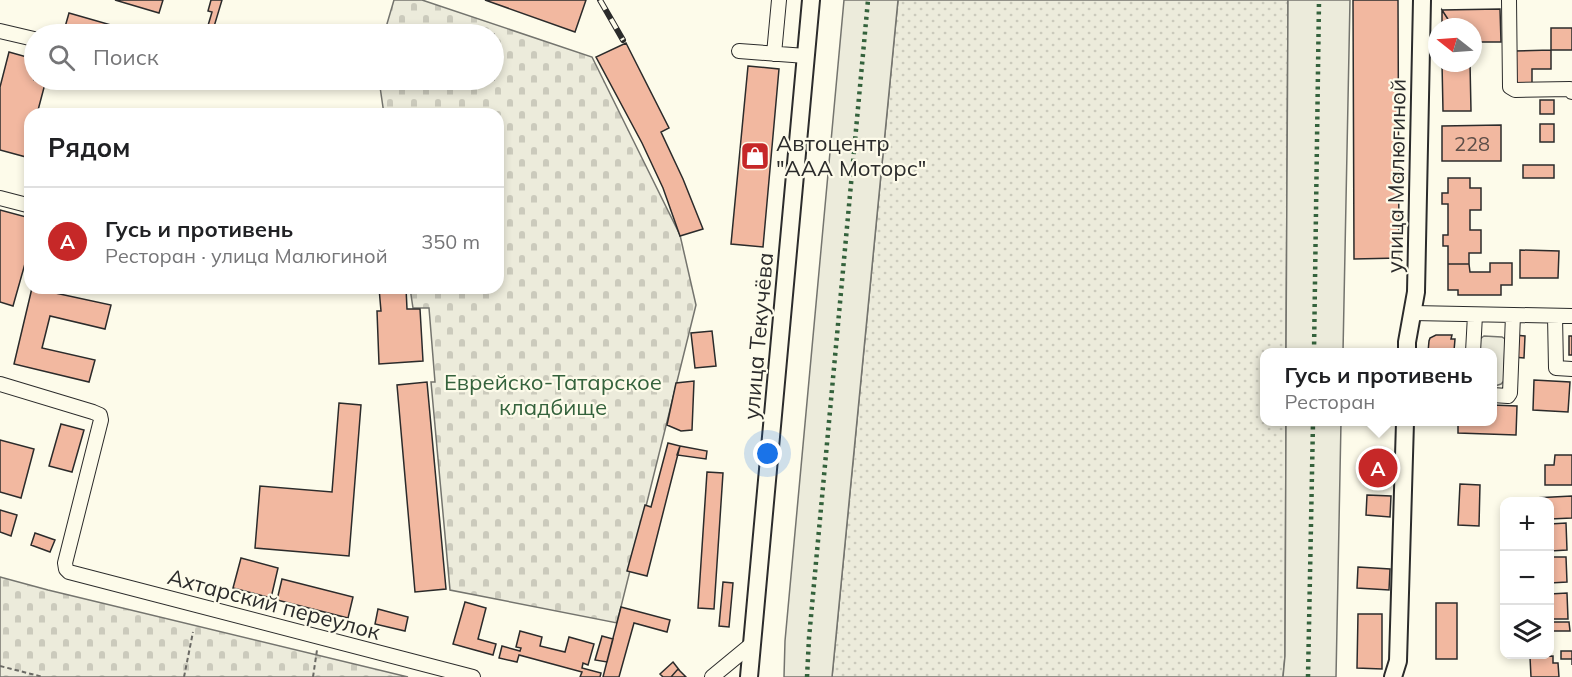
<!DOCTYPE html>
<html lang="ru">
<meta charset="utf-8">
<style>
:root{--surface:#fff;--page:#f6f6f6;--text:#202124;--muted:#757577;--line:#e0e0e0;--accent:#c62828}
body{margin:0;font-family:Mulish,sans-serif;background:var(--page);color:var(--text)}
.controls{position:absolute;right:18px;bottom:18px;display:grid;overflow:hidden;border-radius:12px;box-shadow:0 3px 9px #0003}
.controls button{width:54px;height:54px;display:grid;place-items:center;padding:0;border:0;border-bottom:2px solid var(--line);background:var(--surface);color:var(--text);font:30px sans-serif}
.compass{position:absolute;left:1428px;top:18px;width:54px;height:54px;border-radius:50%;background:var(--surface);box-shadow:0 3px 9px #0003;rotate:287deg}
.you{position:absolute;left:768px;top:454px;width:21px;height:21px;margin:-15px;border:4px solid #fff;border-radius:50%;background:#1a73e8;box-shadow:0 0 0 9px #1a73e833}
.badge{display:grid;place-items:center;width:39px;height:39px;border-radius:50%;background:var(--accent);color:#fff;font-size:20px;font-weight:700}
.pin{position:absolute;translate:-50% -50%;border:3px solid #fff;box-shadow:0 2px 6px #0006}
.popup{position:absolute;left:1260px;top:348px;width:237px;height:78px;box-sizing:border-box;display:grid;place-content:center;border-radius:12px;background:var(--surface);filter:drop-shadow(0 2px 4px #0005);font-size:20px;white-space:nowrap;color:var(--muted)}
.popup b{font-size:22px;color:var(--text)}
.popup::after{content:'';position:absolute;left:50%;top:100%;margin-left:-12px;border:12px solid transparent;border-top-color:var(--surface)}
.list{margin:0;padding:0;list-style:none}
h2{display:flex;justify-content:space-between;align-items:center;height:78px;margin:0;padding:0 24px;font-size:26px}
h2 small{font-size:20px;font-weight:400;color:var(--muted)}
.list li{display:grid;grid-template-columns:39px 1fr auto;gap:18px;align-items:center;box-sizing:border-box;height:108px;padding:0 24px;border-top:2px solid var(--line)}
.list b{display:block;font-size:22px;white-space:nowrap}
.list p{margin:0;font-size:20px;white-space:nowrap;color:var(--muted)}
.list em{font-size:20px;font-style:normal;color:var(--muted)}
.icon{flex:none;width:33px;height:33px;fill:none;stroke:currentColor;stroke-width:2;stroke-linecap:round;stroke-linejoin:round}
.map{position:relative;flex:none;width:1572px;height:677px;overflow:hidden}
.search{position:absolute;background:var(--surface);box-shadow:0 3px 9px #0003;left:24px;top:24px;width:480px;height:66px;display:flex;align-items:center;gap:15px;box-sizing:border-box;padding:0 21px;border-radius:33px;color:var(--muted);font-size:22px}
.panel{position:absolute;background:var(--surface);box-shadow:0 3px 9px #0003;left:24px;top:108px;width:480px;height:186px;border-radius:18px}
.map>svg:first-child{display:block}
.grass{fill:url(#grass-dots);stroke:#74746e;stroke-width:1.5}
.cemetery{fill:url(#cemetery-stones);stroke:#74746e;stroke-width:1.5}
.park{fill:#ecebdb;stroke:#74746e;stroke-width:1.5}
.building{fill:#f2b8a0;stroke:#2b2b2b;stroke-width:1.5}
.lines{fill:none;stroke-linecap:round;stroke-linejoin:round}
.minor-casing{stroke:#2b2b2b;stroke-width:16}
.major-casing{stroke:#2b2b2b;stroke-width:20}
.path{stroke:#6a6964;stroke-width:2;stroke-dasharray:4.5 3;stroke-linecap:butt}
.minor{stroke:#fdfbea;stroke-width:14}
.major{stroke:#fdfbea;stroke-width:16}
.rail-casing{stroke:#2b2b2b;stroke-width:6}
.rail{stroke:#fdfbea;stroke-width:4;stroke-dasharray:11;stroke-linecap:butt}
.hedge{stroke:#34623c;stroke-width:4.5;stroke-dasharray:3 4.5;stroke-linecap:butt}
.labels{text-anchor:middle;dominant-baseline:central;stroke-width:4.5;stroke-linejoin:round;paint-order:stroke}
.number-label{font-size:20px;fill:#5d4e48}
.poi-label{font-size:22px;fill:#2b2b2b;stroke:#fdfbea;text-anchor:start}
.street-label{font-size:22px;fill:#2b2b2b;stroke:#fdfbea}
.park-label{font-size:22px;fill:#34623c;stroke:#fdfbea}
</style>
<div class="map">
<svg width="1572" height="677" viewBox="0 0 1572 677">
<defs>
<pattern id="grass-dots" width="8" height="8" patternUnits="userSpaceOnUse" patternTransform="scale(1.5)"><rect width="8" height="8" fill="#ecebdb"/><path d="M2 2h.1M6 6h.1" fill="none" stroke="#cbcabc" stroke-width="1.8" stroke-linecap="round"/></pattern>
<pattern id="cemetery-stones" width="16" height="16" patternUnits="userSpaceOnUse" patternTransform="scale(1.5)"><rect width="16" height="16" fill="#ecebdb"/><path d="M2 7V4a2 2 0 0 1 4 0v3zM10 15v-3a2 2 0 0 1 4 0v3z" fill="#cbcabc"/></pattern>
</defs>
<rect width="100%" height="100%" fill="#fdfbea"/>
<path class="grass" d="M898 0H1288L1286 352H1264V422H1286L1285 656 1283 677H832Z"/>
<path class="cemetery" d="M394 0H422L592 57 680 235 696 305 617 623 450 590 431 382H435L429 308H413L410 288H498V114H384L379 80H494V34H384Z
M0 577 48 590 408 677H0Z"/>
<path class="park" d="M844 0H898L832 677H784L785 641Z
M1288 0H1350L1343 352H1286Z
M1484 336 1502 337 1505 339 1504 381 1501 384 1492 387V352H1480V339Z
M1286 422H1341L1336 677H1283L1285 656Z"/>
<path class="building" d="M115 0H163L159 13Z
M211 0H222L213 30 207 29 212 12 208 11Z
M485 0H586L575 32Z
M1353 0H1398L1399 258 1354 259Z
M1500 9 1501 42H1473V27H1453L1442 10Z
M1442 10 1453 27H1442Z
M69 13 125 29 124 34H63Z
M1551 28H1572V50H1551Z
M626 43 669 128 661 132 683 179 703 229 680 236 663 188 642 143 596 57Z
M1551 50V69H1532V83H1514V51Z
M9 52 34 59V80H46L37 114H30V140L26 157 0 150V87Z
M1442 63H1470L1471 111H1443Z
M748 66 779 69 763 247 731 244Z
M1540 100H1554V114H1540Z
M1540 124H1554V142H1540Z
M1501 125V161H1442V126Z
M1523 165H1554V178H1523Z
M1448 178H1470V188H1481V210H1470V230H1481V253H1469V264H1448V246H1443V235H1448V204H1442V193H1448Z
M0 210 30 218V246L13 306 0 302Z
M1520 250 1559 251 1558 278H1520Z
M1490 263H1512V285H1501V295H1458V290H1448V264H1469L1470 272H1490Z
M32 288 111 305 105 329 50 316 42 348 95 360 89 382 14 364Z
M379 288H406L407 309H420L423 361 379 364 377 311H381Z
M712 331 716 366 695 368 691 333Z
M1436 335H1452L1451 339H1455L1454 351H1458V352H1428L1429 341 1430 338Z
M1514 335 1525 336 1524 358 1513 357Z
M1569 336H1572V355H1569Z
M1534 380 1570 382 1568 412 1533 410Z
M694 381 692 430 681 431 667 425 676 383Z
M427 382 446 589 415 592 397 385Z
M339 403 361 405 349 556 255 548 260 486 332 492Z
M1492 405 1517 406 1516 435 1458 433V422H1492Z
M61 424 84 430 72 472 49 466Z
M0 440 34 449 21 498 0 492Z
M668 443 680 446 647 576 627 571 645 505 651 507Z
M680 446 707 451 706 459 677 455Z
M1555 455H1572V485H1545V465H1554Z
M707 472 723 473 714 609 698 608Z
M1460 484 1480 485 1479 526 1458 525Z
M1367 495 1391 496 1390 517 1366 515Z
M1572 496V518L1550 519V502H1534V498Z
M0 510 17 515 11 536 0 532Z
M1566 523 1567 550 1550 551V524Z
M35 533 55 540 50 552 31 545Z
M1550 557H1566L1567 582 1550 583Z
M241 558 278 568 271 598 233 588Z
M1358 567 1390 569 1389 590 1357 588Z
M282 579 353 597 348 618 277 600Z
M723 582 733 583 729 627 719 626Z
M1567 593 1568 619H1550V594Z
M465 602 486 608 478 639 496 644 493 655 453 644Z
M1436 603H1457V659H1436Z
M621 607 670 620 667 632 634 623 619 677H603Z
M378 609 408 617 405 631 375 624Z
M1358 614H1382V669L1357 668Z
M1550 622H1569L1570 631H1550Z
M520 631 542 637 540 646 565 652 569 637 594 644 588 665 583 663 582 668 601 673 600 677H580L582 672 519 655 517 662 499 658 502 646 520 651 521 648 516 647Z
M602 636 613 639 607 662 595 660Z
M1561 651H1572V665V659H1561Z
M1553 656V663H1558L1559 677H1531L1530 657Z
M673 662 680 671 678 669 671 677H663L660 674Z
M678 669 686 677H671Z"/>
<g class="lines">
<g class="minor-casing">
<path id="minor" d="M1509 0 1510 87 1515 90 1570 89 1572 92
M0 31 34 39
M739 51 806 56
M774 54 779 0
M0 198 27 205
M1413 313 1572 316
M1555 316 1556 368 1572 369
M1473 352 1475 315
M0 384 93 412 100 415 101 420 65 563 66 569 69 572 473 677
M1492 395 1508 396 1510 393 1513 315
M712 677 752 644"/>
</g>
<g class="major-casing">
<path id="major" d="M1407 352V342L1416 292 1422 0
M749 677 811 0
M1393 677 1398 661 1405 422"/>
</g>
<path class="path" d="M0 666 43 677
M184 677 193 632
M313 677 317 650"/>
<use href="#minor" class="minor"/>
<use href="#major" class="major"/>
<g class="rail-casing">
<path id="rail" d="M600 0 623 40"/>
</g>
<use href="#rail" class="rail"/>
<path class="hedge" d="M1314 352 1319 0
M807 677 809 638 868 0
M1308 677 1313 422"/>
</g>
<defs>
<g id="shop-square" transform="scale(1.5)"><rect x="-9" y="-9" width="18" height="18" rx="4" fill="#c62828" stroke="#fdfbea"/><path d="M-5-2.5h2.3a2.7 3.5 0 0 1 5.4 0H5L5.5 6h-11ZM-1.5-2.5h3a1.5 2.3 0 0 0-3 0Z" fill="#fff"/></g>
</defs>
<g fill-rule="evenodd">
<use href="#shop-square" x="755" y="156"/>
</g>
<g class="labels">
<g class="number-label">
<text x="1472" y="143">228</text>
</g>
<g class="poi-label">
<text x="776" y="143">Автоцентр<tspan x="776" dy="25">"ААА Моторс"</tspan></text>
</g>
<g class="street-label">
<text transform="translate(1396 176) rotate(-89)">улица Малюгиной</text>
<text transform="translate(758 336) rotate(-85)">улица Текучёва</text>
<text transform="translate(274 604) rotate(15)">Ахтарский переулок</text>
</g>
<g class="park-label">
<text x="553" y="382">Еврейско-Татарское<tspan x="553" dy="25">кладбище</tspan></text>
</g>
</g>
</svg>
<div class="controls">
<button>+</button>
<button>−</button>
<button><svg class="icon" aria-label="layers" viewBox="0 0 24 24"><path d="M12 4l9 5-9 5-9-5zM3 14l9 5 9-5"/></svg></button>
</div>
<svg class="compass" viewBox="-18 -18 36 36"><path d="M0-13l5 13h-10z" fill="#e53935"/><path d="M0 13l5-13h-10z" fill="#757577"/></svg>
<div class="you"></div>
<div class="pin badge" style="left:1378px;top:468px">A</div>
<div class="popup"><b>Гусь и противень</b>Ресторан</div>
<div class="search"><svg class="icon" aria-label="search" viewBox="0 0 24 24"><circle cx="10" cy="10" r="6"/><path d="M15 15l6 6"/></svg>Поиск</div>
<section class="panel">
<h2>Рядом<small></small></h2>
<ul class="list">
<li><span class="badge">A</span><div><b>Гусь и противень</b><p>Ресторан · улица Малюгиной</p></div><em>350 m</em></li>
</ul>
</section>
</div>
